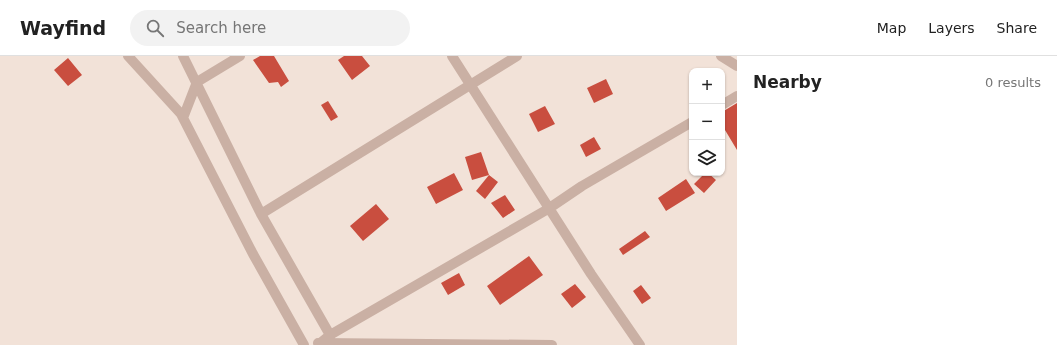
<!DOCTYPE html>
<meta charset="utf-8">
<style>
:root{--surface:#fff;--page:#f2f2f2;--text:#222;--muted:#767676;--line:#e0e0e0}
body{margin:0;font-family:"DejaVu Sans",sans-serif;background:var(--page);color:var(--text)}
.controls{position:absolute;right:12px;top:12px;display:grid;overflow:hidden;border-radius:8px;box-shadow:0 1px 3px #0004}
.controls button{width:36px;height:36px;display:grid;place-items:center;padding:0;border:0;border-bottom:1px solid var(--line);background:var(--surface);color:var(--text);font:20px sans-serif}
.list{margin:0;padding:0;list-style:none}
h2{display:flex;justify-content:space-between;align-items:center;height:52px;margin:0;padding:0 16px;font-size:17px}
h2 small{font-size:13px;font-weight:400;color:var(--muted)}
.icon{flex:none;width:22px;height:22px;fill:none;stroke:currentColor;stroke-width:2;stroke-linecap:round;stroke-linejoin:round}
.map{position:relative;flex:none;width:737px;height:289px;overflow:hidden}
header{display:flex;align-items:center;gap:24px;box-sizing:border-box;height:56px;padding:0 20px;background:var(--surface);border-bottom:1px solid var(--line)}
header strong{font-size:19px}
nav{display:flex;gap:22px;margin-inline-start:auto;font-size:14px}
.search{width:280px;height:36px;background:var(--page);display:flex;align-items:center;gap:10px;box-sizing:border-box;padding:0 14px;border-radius:22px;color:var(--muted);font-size:15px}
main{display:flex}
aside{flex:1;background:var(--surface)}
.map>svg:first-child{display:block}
.building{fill:#c94e3f}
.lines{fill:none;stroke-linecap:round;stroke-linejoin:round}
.minor{stroke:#cab0a4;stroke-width:10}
</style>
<header>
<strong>Wayfind</strong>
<div class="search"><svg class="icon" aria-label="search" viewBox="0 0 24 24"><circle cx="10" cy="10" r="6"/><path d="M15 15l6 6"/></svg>Search here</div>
<nav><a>Map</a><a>Layers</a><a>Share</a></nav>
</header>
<main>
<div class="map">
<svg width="737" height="289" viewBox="0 0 737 289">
<rect width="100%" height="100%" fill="#f2e2d8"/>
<path class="building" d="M260 0H274L289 25 281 31 278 26 269 27 253 4Z
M344 0H362L370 10 352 24 338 4Z
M68 2 82 19 68 30 54 14Z
M606 23 613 38 594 47 587 32Z
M328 45 338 61 331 65 321 49Z
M737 47V94L722 69V56Z
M545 50 555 68 538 76 529 58Z
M594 81 601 93 586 101 580 89Z
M481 96 489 119 472 124 465 101Z
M454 117 463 134 436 148 427 131Z
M705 117H708L716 124 704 137 694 128Z
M489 119 498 126 485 143 476 135Z
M686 123 695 137 666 155 658 142Z
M505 139 515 154 503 162 491 147Z
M376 148 389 163 363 185 350 170Z
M645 175 650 181 623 199 619 193Z
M529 200 543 219 500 249 487 230Z
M459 217 465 229 448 239 441 227Z
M575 228 586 241 572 252 561 238Z
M641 229 651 242 642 248 633 235Z"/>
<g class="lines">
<path class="minor" d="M128 0 181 58 253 198 304 289
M183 0 261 158 330 279
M452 0 591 218 640 289
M721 0 737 10
M722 49 737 40
M183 62 197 26 240 0
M261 158 517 0
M318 287 552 289
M319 288 330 279 548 153 582 130 692 66"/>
</g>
</svg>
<div class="controls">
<button>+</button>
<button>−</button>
<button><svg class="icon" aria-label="layers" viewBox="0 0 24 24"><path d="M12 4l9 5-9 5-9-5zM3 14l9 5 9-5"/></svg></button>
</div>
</div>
<aside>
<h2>Nearby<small>0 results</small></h2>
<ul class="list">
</ul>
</aside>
</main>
